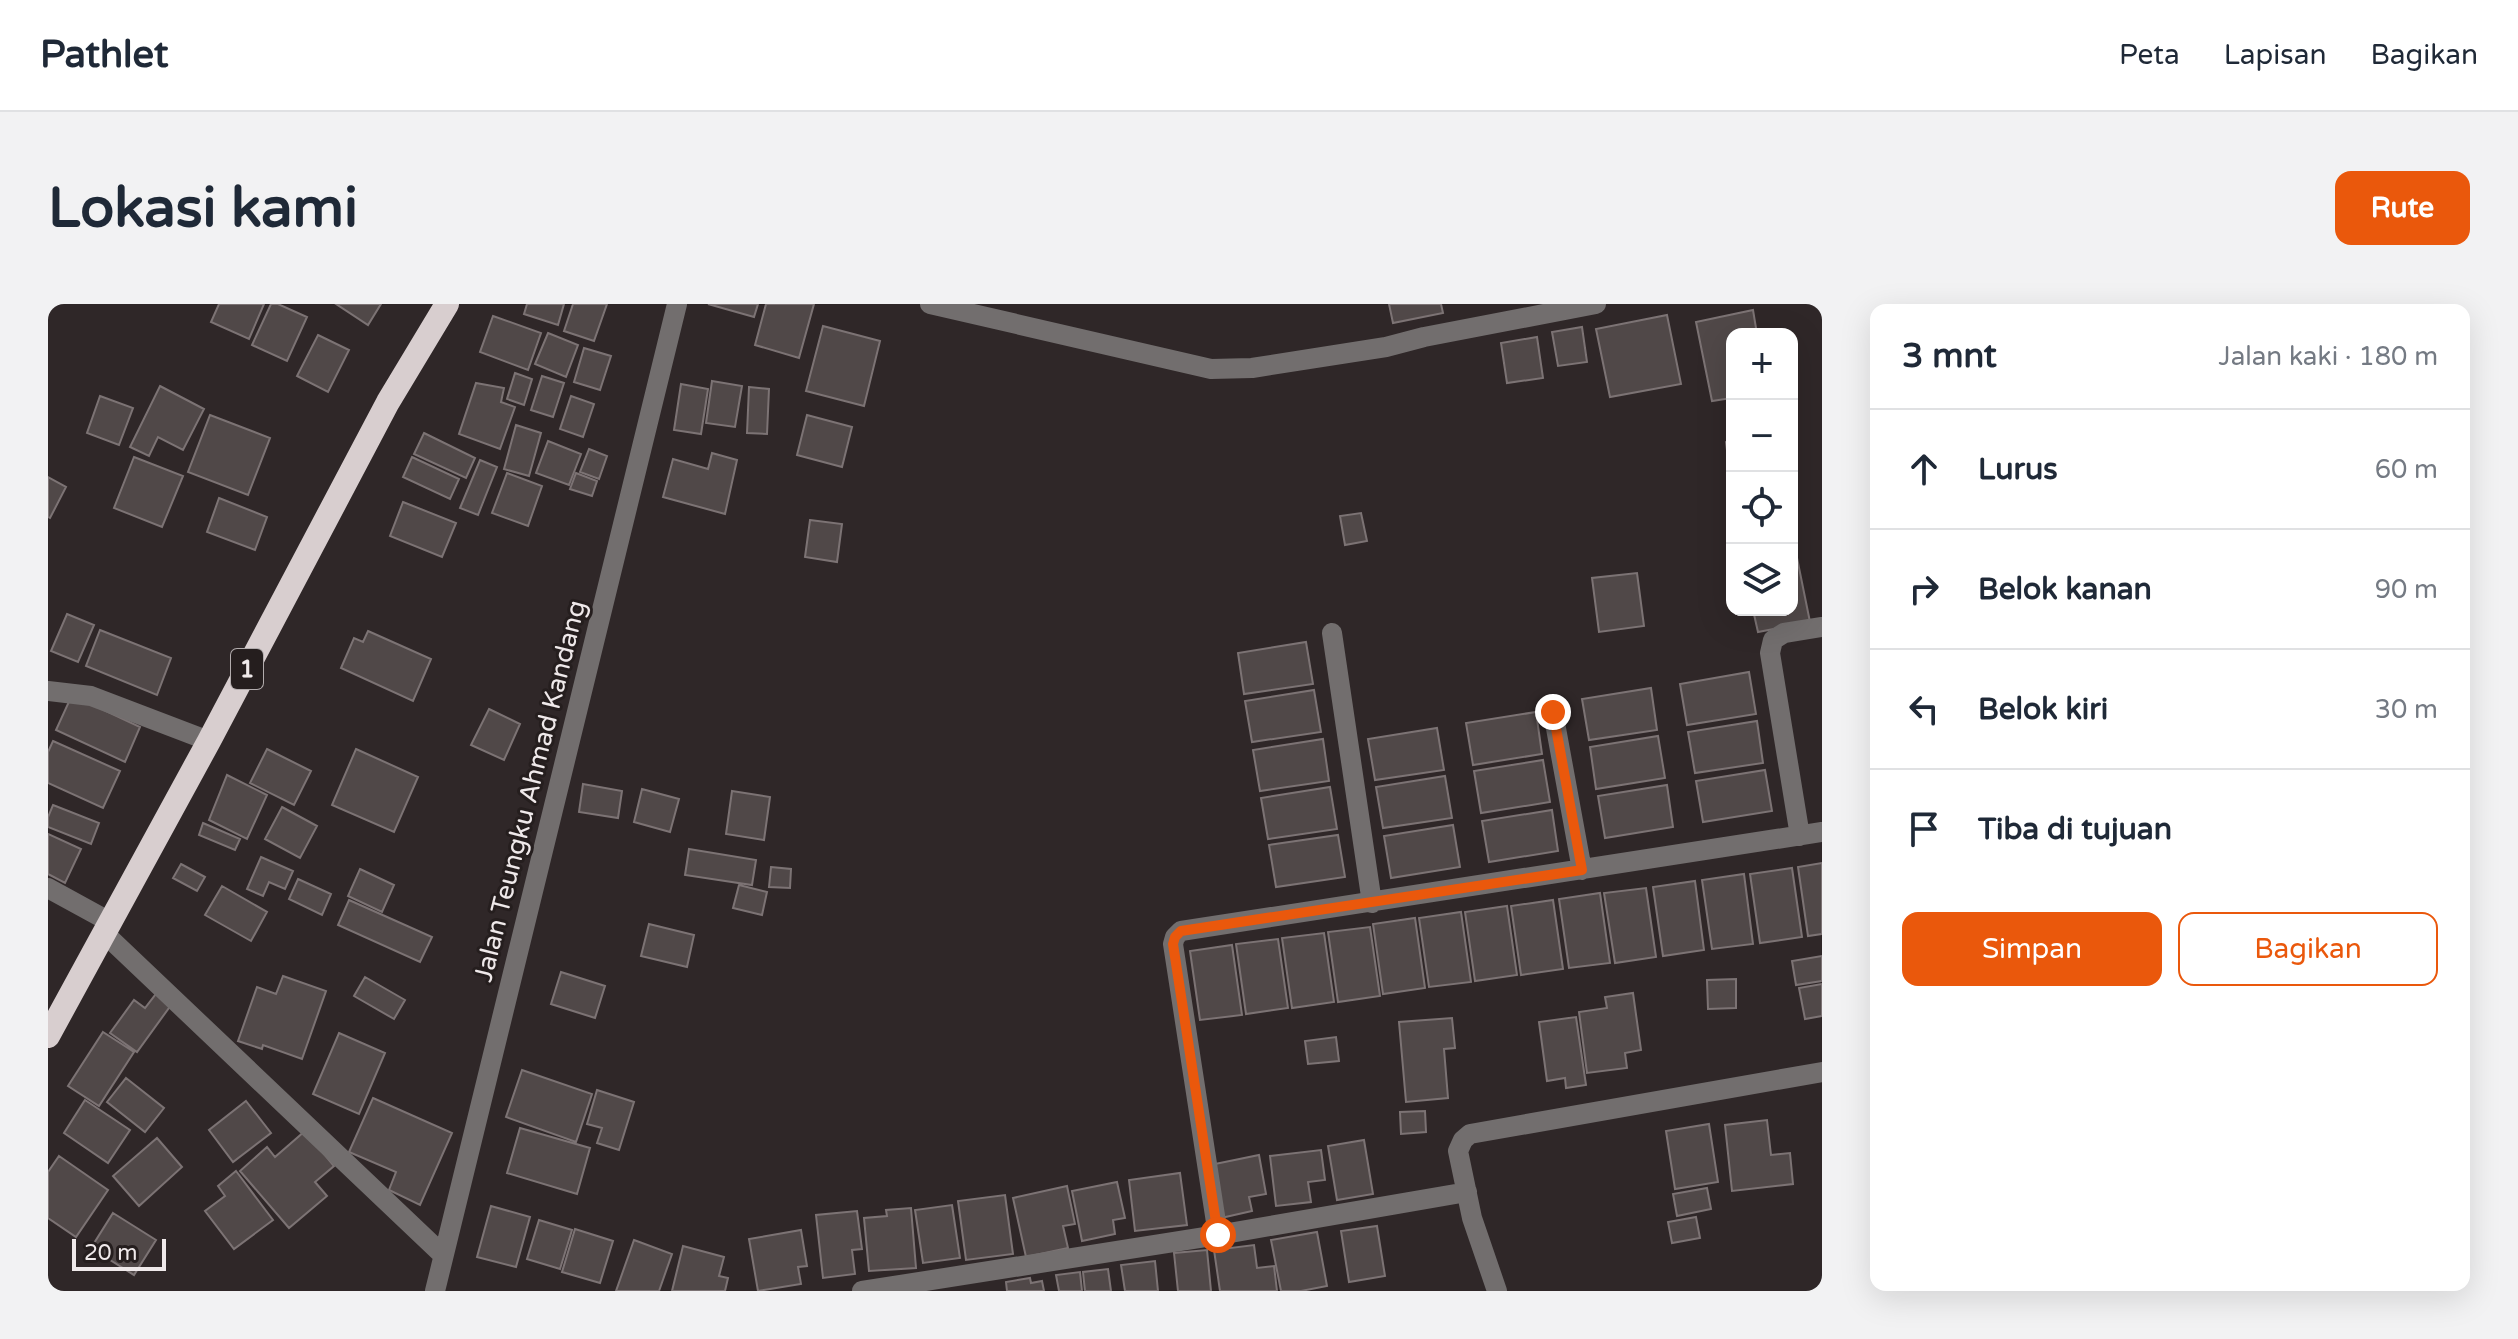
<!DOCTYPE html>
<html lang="id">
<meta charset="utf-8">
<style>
:root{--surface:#fff;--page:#f2f2f3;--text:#1f2937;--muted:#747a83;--line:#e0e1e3;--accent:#ea580c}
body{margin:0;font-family:"Varela Round",sans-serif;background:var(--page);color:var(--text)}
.controls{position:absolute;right:24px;top:24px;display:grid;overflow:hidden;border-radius:16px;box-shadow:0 8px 32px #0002}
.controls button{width:72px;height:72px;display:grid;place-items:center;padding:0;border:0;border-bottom:2px solid var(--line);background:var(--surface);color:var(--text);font:40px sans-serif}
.scale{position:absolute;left:24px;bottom:20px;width:94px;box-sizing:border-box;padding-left:8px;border:4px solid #efe9ea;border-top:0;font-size:22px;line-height:28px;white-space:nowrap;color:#efe9ea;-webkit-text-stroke:6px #251e1e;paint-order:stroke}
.stop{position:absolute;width:24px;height:24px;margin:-18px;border:6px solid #ea580c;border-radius:50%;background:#fff}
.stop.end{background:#ea580c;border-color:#fff;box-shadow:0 2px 8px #0008}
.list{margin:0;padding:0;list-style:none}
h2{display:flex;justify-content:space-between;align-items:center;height:104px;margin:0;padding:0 32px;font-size:34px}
h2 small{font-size:26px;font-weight:400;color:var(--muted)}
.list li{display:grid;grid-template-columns:52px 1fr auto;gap:24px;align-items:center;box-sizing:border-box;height:120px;padding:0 32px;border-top:2px solid var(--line)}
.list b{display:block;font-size:30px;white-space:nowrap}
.list em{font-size:26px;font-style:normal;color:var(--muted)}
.actions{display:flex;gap:16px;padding:24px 32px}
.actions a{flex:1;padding:18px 0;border:2px solid var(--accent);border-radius:16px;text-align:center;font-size:28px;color:var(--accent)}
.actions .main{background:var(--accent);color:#fff}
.icon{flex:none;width:44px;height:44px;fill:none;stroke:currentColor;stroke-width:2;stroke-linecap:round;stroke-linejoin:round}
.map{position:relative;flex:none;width:1774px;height:987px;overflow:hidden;border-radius:16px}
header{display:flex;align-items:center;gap:48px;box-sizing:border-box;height:112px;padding:0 40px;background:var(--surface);border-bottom:2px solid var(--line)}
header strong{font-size:38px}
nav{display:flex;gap:44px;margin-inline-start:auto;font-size:28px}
.intro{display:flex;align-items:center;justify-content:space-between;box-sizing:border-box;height:192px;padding:0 48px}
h1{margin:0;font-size:56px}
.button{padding:20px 36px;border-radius:16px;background:var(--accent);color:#fff;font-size:28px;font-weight:700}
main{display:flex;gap:48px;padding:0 48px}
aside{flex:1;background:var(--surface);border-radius:16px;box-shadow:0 8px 32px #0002}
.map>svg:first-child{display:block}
.building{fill:#504848;stroke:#7c7374;stroke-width:2}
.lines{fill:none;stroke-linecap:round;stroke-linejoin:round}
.minor{stroke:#726e6e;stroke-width:20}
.highway{stroke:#d8cecf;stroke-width:24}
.route{stroke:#ea580c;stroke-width:10}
.labels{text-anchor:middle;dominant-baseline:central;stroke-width:6;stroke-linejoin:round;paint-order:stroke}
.shield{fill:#251e1e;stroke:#b2acad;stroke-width:2}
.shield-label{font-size:24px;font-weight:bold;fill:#efe9ea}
.street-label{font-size:26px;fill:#efe9ea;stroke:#251e1e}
</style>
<header>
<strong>Pathlet</strong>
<nav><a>Peta</a><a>Lapisan</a><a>Bagikan</a></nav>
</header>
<div class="intro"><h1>Lokasi kami</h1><a class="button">Rute</a></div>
<main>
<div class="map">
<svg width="1774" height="987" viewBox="0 0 1774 987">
<rect width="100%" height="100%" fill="#2f2728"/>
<path class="building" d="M171 0H216L201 35 163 18Z
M223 0H230L259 13 239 57 204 41Z
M288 0H333L320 21Z
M479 0H516L510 21 476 10Z
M525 0H559L546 37 516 27Z
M660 0H710L706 13Z
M718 0H766L751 54 707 41Z
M1341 0H1393L1395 9 1345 19Z
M1705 6 1709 30H1684V94L1664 97 1648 18Z
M1619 11 1633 80 1562 93 1548 25Z
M445 12 493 29 480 66 432 48Z
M775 22 832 37 816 102 758 87Z
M1534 23 1539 58 1510 62 1504 28Z
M500 29 530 41 518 73 487 60Z
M270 31 301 46 280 88 249 72Z
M1489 33 1495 74 1459 79 1453 39Z
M536 44 563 52 552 86 526 78Z
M467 69 484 75 476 101 459 95Z
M494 72 516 79 505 113 483 106Z
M664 77 694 82 687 123 658 119Z
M428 79 456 84 453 98 467 103 452 145 411 130Z
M633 80 660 85 653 130 626 126Z
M112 82 156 105 135 146 110 133 101 152 82 143Z
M701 83 721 85 719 130 699 129Z
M52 92 85 104 71 141 39 129Z
M523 92 546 100 535 133 512 125Z
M162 111 222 134 200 191 140 168Z
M759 111 804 123 794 163 749 151Z
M468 121 493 129 481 172 456 165Z
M376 129 427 154 418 174 366 150Z
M500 137 533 150 521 181 488 169Z
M1684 137V179H1683L1678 138Z
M541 145 559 152 551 175 532 168Z
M664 149 689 156 677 210 615 193 625 155 660 165Z
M86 153 135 172 114 223 66 204Z
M364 153 411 175 402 195 355 173Z
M432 156 449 163 430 211 412 204Z
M459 169 494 182 480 222 444 209Z
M528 169 549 177 544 192 522 185Z
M0 173 18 183 2 214 0 213Z
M171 194 219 213 207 246 159 228Z
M355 198 408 219 394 253 342 232Z
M1313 209 1319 237 1297 241 1292 212Z
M762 216 794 220 789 258 757 253Z
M1747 244 1762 318 1710 328 1705 306H1744V245Z
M1589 269 1596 322 1551 328 1544 274Z
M19 310 46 321 30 358 3 347Z
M52 326 123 354 109 391 38 362Z
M320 327 383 355 365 397 293 364 306 334 315 338Z
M1258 338 1265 380 1196 390 1190 349Z
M1701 368 1708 410 1639 421 1632 380Z
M1603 384 1609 426 1541 436 1534 395Z
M1266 386 1273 428 1204 438 1197 397Z
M24 391 92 423 77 458 8 426Z
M441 405 472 420 456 456 423 441Z
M1488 408 1494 450 1425 461 1418 419Z
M1709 417 1715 459 1647 469 1640 428Z
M1389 424 1396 466 1327 476 1320 435Z
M1610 432 1617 474 1548 485 1542 443Z
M1275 435 1281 477 1212 487 1205 446Z
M5 437 72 467 55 504 0 479V448Z
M219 445 263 467 246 501 202 479Z
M308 445 370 473 346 528 284 501Z
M1495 456 1502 498 1433 509 1426 467Z
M1717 466 1724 507 1655 518 1648 477Z
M179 471 219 491 199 535 161 516Z
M1397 472 1404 514 1335 524 1328 483Z
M535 480 574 487 570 514 531 508Z
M1619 481 1625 523 1557 534 1550 492Z
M1282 483 1289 525 1220 535 1213 494Z
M594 485 631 495 622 528 586 518Z
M684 487 722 493 716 536 678 530Z
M5 501 51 519 43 540 0 523V513Z
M234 503 269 522 252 554 217 535Z
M1504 506 1510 547 1441 558 1434 517Z
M155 519 192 535 187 546 151 531Z
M1405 521 1412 563 1343 574 1336 532Z
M0 530 33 545 17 579 0 570Z
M1290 531 1297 573 1228 583 1221 541Z
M641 545 708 556 704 581 637 571Z
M213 553 245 567 237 585 221 578 215 592 199 585Z
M1774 559V630L1760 632 1750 563Z
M133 560 157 573 149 587 125 574Z
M723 563 743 565 742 584 721 583Z
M1744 564 1754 633 1712 639 1702 570Z
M312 565 346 581 334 608 300 592Z
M1696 570 1705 640 1664 645 1654 576Z
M250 575 283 590 274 611 241 595Z
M1647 577 1656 646 1615 652 1605 583Z
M691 581 719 588 714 611 685 604Z
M174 582 219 608 203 637 157 611Z
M1598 584 1608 653 1567 659 1556 589Z
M1552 589 1562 659 1521 664 1511 595Z
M301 596 384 633 372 658 290 621Z
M1505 596 1515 665 1473 671 1463 602Z
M1459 602 1469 671 1427 677 1417 608Z
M1413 608 1423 678 1381 683 1371 614Z
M1367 614 1377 684 1335 690 1325 620Z
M601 620 646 631 639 663 593 652Z
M1322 623 1332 692 1290 698 1280 628Z
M1276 629 1286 698 1244 704 1234 634Z
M1230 635 1240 704 1198 710 1188 640Z
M1184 641 1194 711 1152 716 1142 647Z
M1774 652V677L1748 681 1744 657Z
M513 668 557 682 547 714 503 700Z
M235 672 278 687 254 755 215 741 214 745 190 737 209 683 228 690Z
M317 673 357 696 346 715 306 692Z
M1688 675V704L1660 705 1659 676Z
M1774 680V712L1757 715 1751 684Z
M111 686 126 697 89 748 62 729 86 696 97 704Z
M1585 689 1593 746 1577 749 1579 764 1539 769 1531 708 1559 704 1557 693Z
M1528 713 1538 781 1518 784 1517 774 1499 777 1491 718Z
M1404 714 1407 744 1396 745 1400 794 1358 798 1351 718Z
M55 728 86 748 51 802 20 782Z
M291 729 337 749 311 810 265 790Z
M1288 733 1291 757 1260 760 1257 737Z
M474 766 544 790 528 838 458 813Z
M78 774 116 804 97 828 59 798Z
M549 786 586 798 571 846 549 839 554 824 539 820Z
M325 794 404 829 372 901 341 886 348 868 301 848Z
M37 796 82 826 60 859 16 829Z
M198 797 223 829 185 858 161 826Z
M1377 807 1378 828 1353 830 1352 808Z
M1719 816 1723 851 1742 849 1745 880 1684 887 1677 821Z
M1661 820 1670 878 1627 885 1618 827Z
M472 824 542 844 529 890 459 869Z
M257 827 286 862 267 878 279 892 241 924 192 867 219 843 227 853Z
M109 834 134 863 91 902 65 872Z
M1316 836 1325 890 1289 896 1280 842Z
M1273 846 1277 876 1260 878 1263 898 1228 902 1222 852Z
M1211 851 1218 890 1201 893 1204 907 1173 914 1162 861Z
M11 852 60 886 28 933 0 914V868Z
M188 867 225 916 186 945 157 907 177 892 170 882Z
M1132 869 1139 921 1087 927 1081 876Z
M1069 878 1077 914 1065 916 1067 930 1034 937 1024 887Z
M1019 882 1027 920 1015 922 1020 944 978 953 965 894Z
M1659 884 1663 905 1629 912 1625 890Z
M957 891 965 950 918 956 910 897Z
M904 901 912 954 875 959 867 906Z
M443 902 482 913 468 963 429 953Z
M863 904 868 964 821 967 816 914 839 912 838 906Z
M809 907 814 945 804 946 807 970 775 974 768 911Z
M65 909 108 936 86 971 43 944Z
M1648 913 1652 934 1624 939 1620 918Z
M491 916 524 926 512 965 479 955Z
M1329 922 1337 972 1301 978 1293 927Z
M527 925 565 937 552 979 514 968Z
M753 926 759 962 750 963 753 980 710 987 701 935Z
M1269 928 1279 982 1253 987H1233L1223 936Z
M586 936 624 950 611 987H568Z
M1206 941 1209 964 1226 962 1229 987H1172L1166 946Z
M635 942 676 953 671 972 680 974 677 987H624Z
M1159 946 1163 987H1130L1126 949Z
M1107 957 1110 987H1077L1073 961Z
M1060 965 1063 987H1037L1035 968Z
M1032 968 1034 987H1011L1008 971Z
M982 974 983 979 994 977 996 987H959L958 978Z"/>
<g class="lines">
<path class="minor" d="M882 0 1163 65 1204 64 1338 43 1376 33 1548 0
M1284 329 1324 599
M0 387 43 392 161 437
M1505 408 1534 566
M1752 532 1722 349 1725 336 1736 329 1774 323
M0 584 62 618
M56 629 395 951
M1170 931 1125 640 1127 633 1133 627 1774 528
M387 987 629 0
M814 987 1170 931 1419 888
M1449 987 1424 914 1410 847 1415 836 1422 830 1774 768"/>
<path class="highway" d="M0 732 161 437 340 98 399 0"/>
</g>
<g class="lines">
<path class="route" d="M1170 931 1125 640 1127 633 1133 627 1534 566 1505 408"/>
</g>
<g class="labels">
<rect class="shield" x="183" y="345" width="32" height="40" rx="6"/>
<g class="shield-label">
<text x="199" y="365">1</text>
</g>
<g class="street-label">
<text transform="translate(482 487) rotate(-76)">Jalan Teungku Ahmad Kandang</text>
</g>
</g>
</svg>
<div class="controls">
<button>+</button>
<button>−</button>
<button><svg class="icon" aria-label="locate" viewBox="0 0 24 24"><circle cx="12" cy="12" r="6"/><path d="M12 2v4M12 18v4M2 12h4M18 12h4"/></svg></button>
<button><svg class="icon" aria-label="layers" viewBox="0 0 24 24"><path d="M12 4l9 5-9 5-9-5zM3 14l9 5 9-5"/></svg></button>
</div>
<div class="scale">20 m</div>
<div class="stop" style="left:1170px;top:931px"></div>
<div class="stop end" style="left:1505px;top:408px"></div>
</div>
<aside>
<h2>3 mnt<small>Jalan kaki · 180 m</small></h2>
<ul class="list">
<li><svg class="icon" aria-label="ahead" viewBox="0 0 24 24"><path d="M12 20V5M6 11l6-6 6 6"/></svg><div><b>Lurus</b></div><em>60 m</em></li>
<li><svg class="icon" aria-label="right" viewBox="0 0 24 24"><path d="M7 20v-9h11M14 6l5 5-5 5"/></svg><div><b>Belok kanan</b></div><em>90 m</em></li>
<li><svg class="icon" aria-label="left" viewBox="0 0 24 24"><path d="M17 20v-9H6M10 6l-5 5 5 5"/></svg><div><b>Belok kiri</b></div><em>30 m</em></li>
<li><svg class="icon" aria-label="arrive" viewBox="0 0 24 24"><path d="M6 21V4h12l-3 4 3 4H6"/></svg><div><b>Tiba di tujuan</b></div></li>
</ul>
<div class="actions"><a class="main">Simpan</a><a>Bagikan</a></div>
</aside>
</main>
